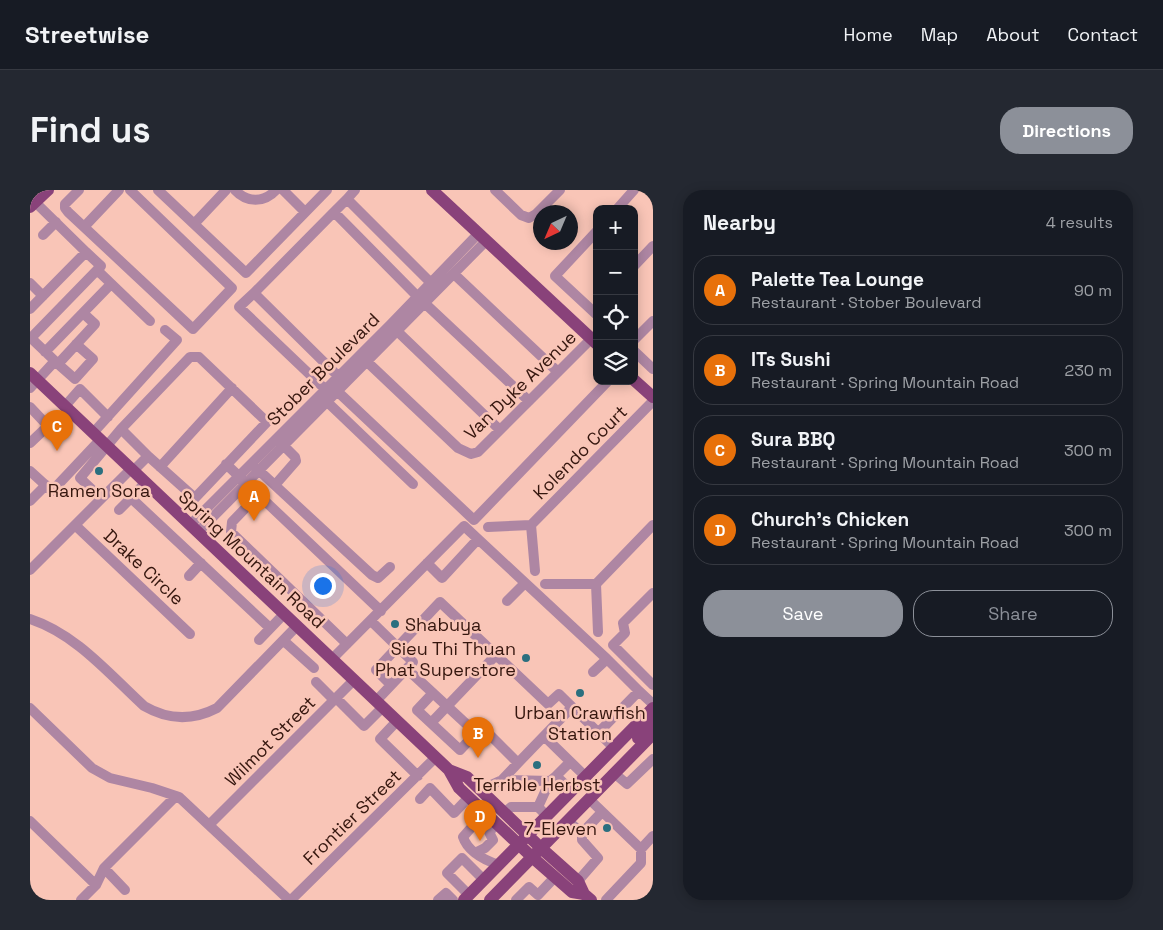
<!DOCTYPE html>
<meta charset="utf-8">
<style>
:root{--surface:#171b24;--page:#242831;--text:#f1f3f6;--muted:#9ea1a6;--line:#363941;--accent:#8c9099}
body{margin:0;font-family:"Space Grotesk",sans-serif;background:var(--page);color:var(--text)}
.controls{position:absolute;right:15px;top:15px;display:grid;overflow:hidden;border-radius:10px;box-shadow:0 2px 12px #0003}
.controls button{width:45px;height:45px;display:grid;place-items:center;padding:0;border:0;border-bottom:1px solid var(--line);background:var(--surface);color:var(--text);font:25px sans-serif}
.compass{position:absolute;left:503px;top:15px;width:45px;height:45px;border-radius:50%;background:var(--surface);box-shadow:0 2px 12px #0003;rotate:224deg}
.you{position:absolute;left:292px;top:395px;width:18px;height:18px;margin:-12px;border:4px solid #fff;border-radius:50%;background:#1a73e8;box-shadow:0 0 0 8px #1a73e833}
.badge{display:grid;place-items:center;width:32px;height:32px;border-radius:50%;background:var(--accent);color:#fff;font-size:16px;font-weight:700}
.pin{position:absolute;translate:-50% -41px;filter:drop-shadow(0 1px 2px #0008)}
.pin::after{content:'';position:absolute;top:26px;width:18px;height:15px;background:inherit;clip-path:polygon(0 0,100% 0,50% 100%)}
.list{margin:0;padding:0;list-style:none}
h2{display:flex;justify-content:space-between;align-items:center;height:65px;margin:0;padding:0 20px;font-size:21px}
h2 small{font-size:16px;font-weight:400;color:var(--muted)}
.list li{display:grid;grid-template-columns:32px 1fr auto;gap:15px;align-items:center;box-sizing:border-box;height:70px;margin:0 10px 10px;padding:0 10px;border:1px solid var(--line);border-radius:20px}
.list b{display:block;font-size:19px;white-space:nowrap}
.list p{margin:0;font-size:16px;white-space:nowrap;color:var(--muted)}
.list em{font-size:16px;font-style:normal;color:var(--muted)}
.actions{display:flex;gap:10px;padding:15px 20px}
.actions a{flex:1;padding:11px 0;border:1px solid var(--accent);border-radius:20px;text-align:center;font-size:18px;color:var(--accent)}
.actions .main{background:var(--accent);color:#fff}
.icon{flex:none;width:28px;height:28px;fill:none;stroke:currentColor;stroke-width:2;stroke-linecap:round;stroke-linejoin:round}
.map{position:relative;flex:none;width:623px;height:710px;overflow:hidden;border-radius:20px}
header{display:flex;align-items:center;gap:30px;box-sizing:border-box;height:70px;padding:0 25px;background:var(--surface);border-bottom:1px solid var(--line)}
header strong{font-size:24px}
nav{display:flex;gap:28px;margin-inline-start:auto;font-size:18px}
.intro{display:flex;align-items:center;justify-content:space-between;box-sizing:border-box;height:120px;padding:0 30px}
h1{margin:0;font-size:35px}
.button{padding:12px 22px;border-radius:20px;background:var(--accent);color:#fff;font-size:18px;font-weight:700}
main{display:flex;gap:30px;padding:0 30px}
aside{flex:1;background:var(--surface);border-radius:20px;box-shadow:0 2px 12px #0003}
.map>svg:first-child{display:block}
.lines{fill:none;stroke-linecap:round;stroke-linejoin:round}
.minor{stroke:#ae86a3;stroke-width:10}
.major{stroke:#89427a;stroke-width:12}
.poi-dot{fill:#2b6f7f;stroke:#f9c5b7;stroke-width:2}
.labels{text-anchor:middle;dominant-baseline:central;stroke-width:5;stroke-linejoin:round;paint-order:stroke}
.street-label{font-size:18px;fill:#35160e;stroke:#f9c5b7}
.poi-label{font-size:18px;fill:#35160e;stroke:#f9c5b7}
</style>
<header>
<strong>Streetwise</strong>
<nav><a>Home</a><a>Map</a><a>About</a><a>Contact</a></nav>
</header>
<div class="intro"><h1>Find us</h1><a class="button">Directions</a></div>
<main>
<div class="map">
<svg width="623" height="710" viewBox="0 0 623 710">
<rect width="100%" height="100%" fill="#f9c5b7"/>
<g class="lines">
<path class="minor" d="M49 0 35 14V18L38 22 163 139 202 98 100 0
M128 0 164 34 196 0
M205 0C217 13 234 13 246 0
M253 0 275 22
M465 0 491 25 499 28 506 24 530 0
M317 9 325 0
M5 12 56 62
M587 19 604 0
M304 22 317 9 401 93
M164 34 216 83 297 0
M54 37 89 0
M567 41 525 86 567 125
M13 45 26 32
M604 76 623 56
M67 80 120 131
M424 84 528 182
M0 93 13 106
M224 103 304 22 387 106 499 211
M0 119 56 62 71 76 1 148
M367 141 470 240
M0 147 25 171 0 198
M604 150 623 131
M46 154 63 169 45 189 28 174 65 134 53 123
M604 161 623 179
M15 162 81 94
M332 167 428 258 441 264 448 262 561 149
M295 199 209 117 224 103 308 186
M307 201 444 330 578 191
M292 207 383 294
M35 216 50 199 78 227
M0 217 18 236 0 253
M91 239 118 266 103 281
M63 243 147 150 135 140
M196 274 351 421
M224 276 342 385 348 388 360 377
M130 277 202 198
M0 281 22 301 70 250
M245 295 266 271 265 267 249 251
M228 305 202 332 201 342 317 454
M71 308 50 288 91 239 160 167H169L237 232 165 308 118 266
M101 308 115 293
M0 311 16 295
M89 320 101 308 240 438
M45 335 160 444
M160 335 360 135 448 44
M501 335 623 211
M501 335 505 381
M458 337 501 335
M168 342 456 51
M397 373 412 388 448 349
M0 380 101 279
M159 386 171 373
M515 394H566
M566 394 623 335
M566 394 568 442
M623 403 593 433 595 443 583 455 623 495
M477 411 495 393
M0 429C46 444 79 484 114 516 138 530 162 531 187 518L267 436
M341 431 383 472 346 511
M229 450 254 424
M254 451 284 478
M302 469 434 336 577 469
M377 479 446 543 452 537 488 573 542 517
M563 482 577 469 609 501
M286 492 304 510
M361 495 346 480 410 412 518 514 529 504 584 558
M403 503 387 520 430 560 446 543
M306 508 334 536 353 517
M0 518 62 578 80 588 122 598 149 607 259 710
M367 531 350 549 388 586
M401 533 466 465
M568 543 609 501 623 514
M514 546 556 587
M540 572 526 586 542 601
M584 583 597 594 623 569
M472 590 520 591 526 586
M453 603 461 595 472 590 488 573
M390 609 400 598 424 623 439 607
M559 609 611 659 623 646
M508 617 520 591
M455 622 433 647C438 662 454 670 469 675
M474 623 481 617H508L517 626
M0 631 66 695
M538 631 552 643 572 622
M179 635 324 490
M445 663 455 658 463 650 459 642 467 634
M74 678 95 700
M548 691 568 668 552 650V643
M439 705 417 683 432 668 454 690
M51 710 66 695 74 678 146 606
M261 710 406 567
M408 710 416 703 423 710
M486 710 499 697 508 705 525 687
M576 710 611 673V659"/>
<path class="major" d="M402 0 567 154
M0 17 18 0
M0 183 419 580 429 598 502 667 542 702 554 704
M604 190 623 207
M608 548 623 532
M419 580 437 587 511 658 548 691 554 704 561 710
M434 710 623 518
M460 710 623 544"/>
</g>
<g class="poi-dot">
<circle cx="69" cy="281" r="5"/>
<circle cx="365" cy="434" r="5"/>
<circle cx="496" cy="468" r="5"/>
<circle cx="550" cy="503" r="5"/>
<circle cx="507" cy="575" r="5"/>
<circle cx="577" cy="638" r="5"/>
</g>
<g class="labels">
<g class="street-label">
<text transform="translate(293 179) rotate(-45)">Stober Boulevard</text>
<text transform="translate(490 195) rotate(-44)">Van Dyke Avenue</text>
<text transform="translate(550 262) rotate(-45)">Kolendo Court</text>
<text transform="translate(222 369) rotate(43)">Spring Mountain Road</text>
<text transform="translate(114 377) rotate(43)">Drake Circle</text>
<text transform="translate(240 551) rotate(-45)">Wilmot Street</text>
<text transform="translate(322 627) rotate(-44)">Frontier Street</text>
</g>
<g class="poi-label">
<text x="69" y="300">Ramen Sora</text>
<text x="375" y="434" text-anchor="start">Shabuya</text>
<text x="486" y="458" text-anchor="end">Sieu Thi Thuan<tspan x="486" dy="21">Phat Superstore</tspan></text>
<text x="550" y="522">Urban Crawfish<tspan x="550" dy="21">Station</tspan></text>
<text x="507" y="594">Terrible Herbst</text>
<text x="567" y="638" text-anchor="end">7-Eleven</text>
</g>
</g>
</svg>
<div class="controls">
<button>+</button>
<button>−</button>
<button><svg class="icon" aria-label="locate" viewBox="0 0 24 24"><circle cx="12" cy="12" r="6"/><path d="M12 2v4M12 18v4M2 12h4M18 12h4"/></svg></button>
<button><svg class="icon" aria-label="layers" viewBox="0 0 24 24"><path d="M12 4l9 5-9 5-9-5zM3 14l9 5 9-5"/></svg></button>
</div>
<svg class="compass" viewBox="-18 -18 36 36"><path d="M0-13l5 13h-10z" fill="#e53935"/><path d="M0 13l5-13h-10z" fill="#9ea1a6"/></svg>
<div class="you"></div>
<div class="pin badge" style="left:224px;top:331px;background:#e8710a">A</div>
<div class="pin badge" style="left:448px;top:568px;background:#e8710a">B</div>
<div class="pin badge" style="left:27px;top:261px;background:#e8710a">C</div>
<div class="pin badge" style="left:450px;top:651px;background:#e8710a">D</div>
</div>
<aside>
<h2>Nearby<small>4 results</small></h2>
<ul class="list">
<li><span class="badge" style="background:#e8710a">A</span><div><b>Palette Tea Lounge</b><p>Restaurant · Stober Boulevard</p></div><em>90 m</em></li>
<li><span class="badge" style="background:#e8710a">B</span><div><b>ITs Sushi</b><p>Restaurant · Spring Mountain Road</p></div><em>230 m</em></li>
<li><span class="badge" style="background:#e8710a">C</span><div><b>Sura BBQ</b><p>Restaurant · Spring Mountain Road</p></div><em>300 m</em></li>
<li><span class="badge" style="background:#e8710a">D</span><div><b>Church's Chicken</b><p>Restaurant · Spring Mountain Road</p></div><em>300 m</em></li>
</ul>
<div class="actions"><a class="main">Save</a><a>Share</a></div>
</aside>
</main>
